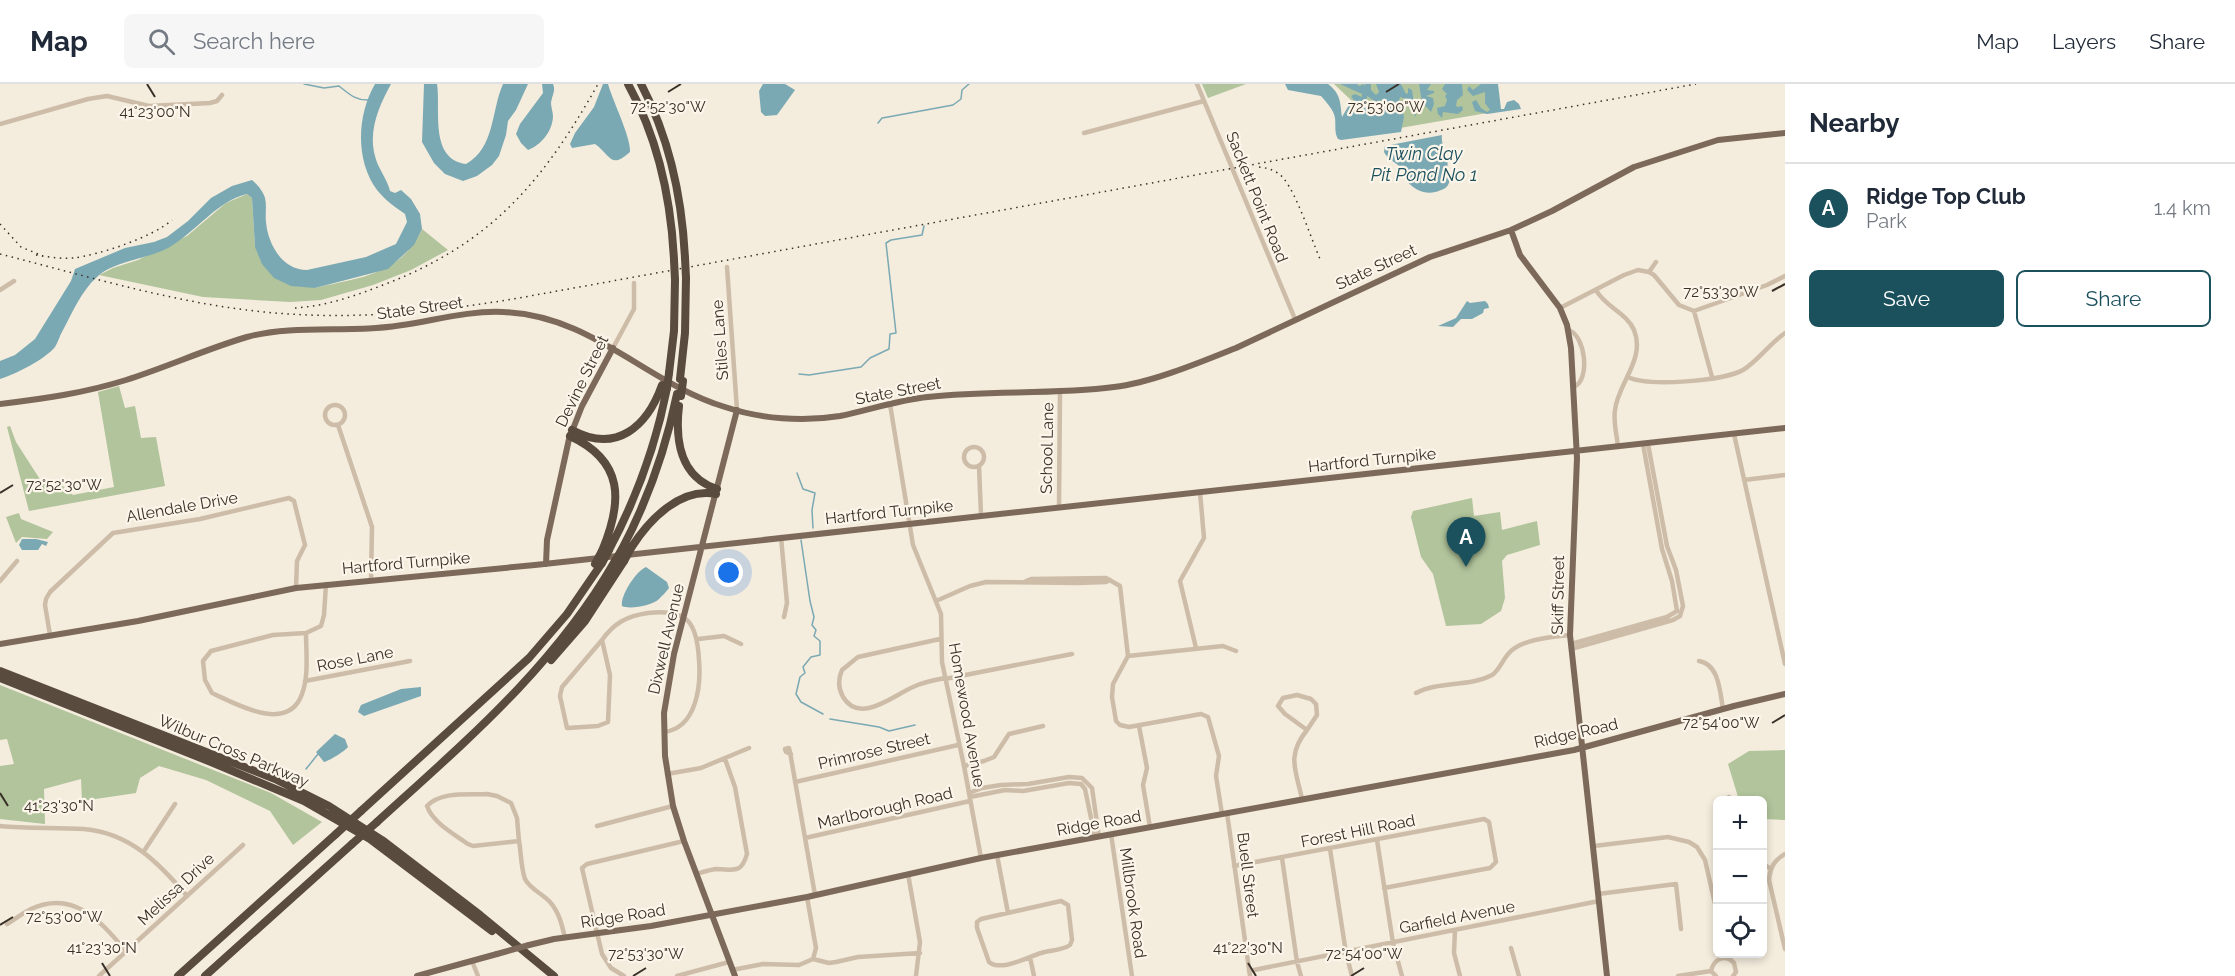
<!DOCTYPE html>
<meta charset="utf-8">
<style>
:root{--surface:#fff;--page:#f6f6f7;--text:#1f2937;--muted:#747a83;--line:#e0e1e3;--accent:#1b505d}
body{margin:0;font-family:Raleway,sans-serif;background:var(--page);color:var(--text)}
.controls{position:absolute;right:18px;bottom:18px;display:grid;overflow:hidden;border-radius:9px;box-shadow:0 3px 9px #0003}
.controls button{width:54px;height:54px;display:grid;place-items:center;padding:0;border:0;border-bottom:2px solid var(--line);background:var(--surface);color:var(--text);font:30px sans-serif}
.you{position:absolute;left:729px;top:489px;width:21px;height:21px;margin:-15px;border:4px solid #fff;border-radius:50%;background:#1a73e8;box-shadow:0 0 0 9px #1a73e833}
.badge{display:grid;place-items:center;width:39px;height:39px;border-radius:50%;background:var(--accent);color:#fff;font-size:20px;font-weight:700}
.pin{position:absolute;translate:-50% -50px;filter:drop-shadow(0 2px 3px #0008)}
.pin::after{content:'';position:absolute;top:32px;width:21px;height:18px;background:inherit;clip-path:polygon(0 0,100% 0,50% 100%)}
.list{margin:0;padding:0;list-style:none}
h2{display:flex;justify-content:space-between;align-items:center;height:78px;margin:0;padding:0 24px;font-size:26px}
h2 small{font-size:20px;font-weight:400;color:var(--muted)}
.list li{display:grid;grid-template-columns:39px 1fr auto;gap:18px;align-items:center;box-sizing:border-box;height:90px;padding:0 24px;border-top:2px solid var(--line)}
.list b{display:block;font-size:22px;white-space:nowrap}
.list p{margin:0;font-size:20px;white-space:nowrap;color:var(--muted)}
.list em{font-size:20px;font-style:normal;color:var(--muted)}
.actions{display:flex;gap:12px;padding:18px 24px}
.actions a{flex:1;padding:14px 0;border:2px solid var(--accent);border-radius:9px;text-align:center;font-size:21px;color:var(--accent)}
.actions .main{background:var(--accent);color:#fff}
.icon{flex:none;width:33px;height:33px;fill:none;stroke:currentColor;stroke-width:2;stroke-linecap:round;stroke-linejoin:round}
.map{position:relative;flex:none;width:1785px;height:892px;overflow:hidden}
header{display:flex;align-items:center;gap:36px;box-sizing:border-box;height:84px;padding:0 30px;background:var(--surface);border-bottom:2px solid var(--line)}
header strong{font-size:28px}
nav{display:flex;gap:33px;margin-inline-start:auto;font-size:21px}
.search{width:420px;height:54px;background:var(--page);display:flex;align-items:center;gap:15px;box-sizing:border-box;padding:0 21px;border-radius:9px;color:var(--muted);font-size:22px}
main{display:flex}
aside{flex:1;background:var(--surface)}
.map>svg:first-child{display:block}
.green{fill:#b1c49b}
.water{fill:#7aa9b3}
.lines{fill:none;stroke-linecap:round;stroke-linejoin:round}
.stream{stroke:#7aa9b3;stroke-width:1.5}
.minor{stroke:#cdbda8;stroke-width:4.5}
.major{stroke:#7c6959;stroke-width:6}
.highway{stroke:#5a4b3f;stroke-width:8}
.rail{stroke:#393028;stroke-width:1.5;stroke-dasharray:1.5 4.5;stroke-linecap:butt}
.major-bridge{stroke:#7c6959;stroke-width:6}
.highway-bridge{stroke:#5a4b3f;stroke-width:8}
.ticks{fill:none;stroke:#393028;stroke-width:2}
.labels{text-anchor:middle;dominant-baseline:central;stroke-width:4.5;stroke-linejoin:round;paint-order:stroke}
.street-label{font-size:16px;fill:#393028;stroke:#fbf5ea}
.water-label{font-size:18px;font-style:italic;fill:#1b505d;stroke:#fbf5ea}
.ticks-label{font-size:15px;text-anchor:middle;fill:#393028;stroke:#fbf5ea;stroke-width:4.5;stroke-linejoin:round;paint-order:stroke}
</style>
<header>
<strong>Map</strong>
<div class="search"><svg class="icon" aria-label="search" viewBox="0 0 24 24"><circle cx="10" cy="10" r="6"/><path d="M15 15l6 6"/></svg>Search here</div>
<nav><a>Map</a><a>Layers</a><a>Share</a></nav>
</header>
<main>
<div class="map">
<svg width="1785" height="892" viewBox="0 0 1785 892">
<rect width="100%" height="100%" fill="#f4ecdd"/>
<path class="green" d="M1202 0H1246L1208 14Z
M1334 0H1493L1499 27 1394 45 1389 24 1353 18Z
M247 110 252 114 255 163 315 204C360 193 400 192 422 145L448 166 411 186 373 201 321 216 290 218 203 213 99 191 113 184 138 176 187 152 226 119Z
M119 302 125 324 135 322 141 354 156 353 165 402 29 427 7 343 10 342 16 358 43 400 57 397 73 411 114 403 98 308Z
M1472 414 1474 432 1500 428 1502 446 1537 437 1540 461 1507 471 1502 477 1505 514 1501 527 1481 540 1446 542 1433 490 1421 473 1411 433 1413 427Z
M19 429 21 435 53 448 47 455 22 453 16 459 6 433Z
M0 601 271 709 322 738 293 761 270 727 206 696 159 682 140 694 136 709 82 717 81 695 44 705 45 740 0 735V682L14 680 7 655 0 656Z
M1785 666V736L1763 735 1762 716H1739L1728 680 1749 667Z"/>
<path class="water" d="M375 0H391C379 22 368 47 375 72 378 85 387 94 390 107L395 109 401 106 411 115 420 130 422 145 414 161 388 185 315 204 291 202 274 194 262 180 255 163 252 114 247 110C218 116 195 149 168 164 148 175 113 177 97 193 82 206 72 229 63 246 60 251 58 258 55 263 44 276 16 290 0 295V277L15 271 35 255 71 197 75 185 125 164 154 158 167 153 188 137 211 114 232 102 252 96C257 100 263 107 265 114 267 122 265 130 266 138 268 160 282 186 307 186L366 173 396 160 407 138 405 130C395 123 385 116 377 106 355 76 357 31 375 0Z
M424 0H437C441 26 429 75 466 80 495 64 491 27 503 0H528L516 26 508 37 506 51 499 72 492 81 477 92 463 97 445 90 434 79 422 58Z
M542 0H553C556 7 552 11 551 19 551 23 553 28 553 33 552 48 541 61 528 66L521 59 516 50 520 40 543 9Z
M603 0H608C613 18 631 53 630 68 610 86 611 71 595 60L572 64 570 60 575 49 594 23Z
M763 0H785L795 6 777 31 765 32 761 28 759 7Z
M1285 0H1328C1341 10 1340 18 1342 33L1349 21 1379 26 1385 25 1383 16 1376 18 1367 12V20L1362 22 1355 18 1351 12 1355 10 1362 13V10L1340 0H1357L1359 2 1364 0 1365 3V0H1371V6L1376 11 1379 8 1376 0H1401L1406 10 1408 9V4L1412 6 1416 33 1410 25 1409 16 1400 13 1399 17 1404 33 1401 48 1341 56 1338 55C1334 47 1336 43 1335 34 1334 26 1326 18 1321 12L1288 6Z
M1419 0H1431L1427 6 1434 7V9L1426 12 1433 14 1434 20 1431 28 1422 18Z
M1445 0H1462L1463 11 1457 16 1456 22 1458 23 1462 22 1463 26 1458 30 1443 28 1442 34 1438 30 1437 24 1445 22 1447 16 1445 12 1447 10 1442 5Z
M1481 0H1498L1501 25H1504L1507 18 1514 16 1519 20 1521 25 1487 30 1475 27 1472 18 1476 16 1481 24 1487 28 1490 26 1485 19V8L1473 12 1467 6 1469 2 1473 6Z
M1442 51C1440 64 1453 75 1445 90L1450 96C1448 102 1447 104 1441 106 1429 112 1416 108 1407 97 1404 93 1404 88 1401 84 1396 78 1388 76 1384 68L1385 62Z
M1467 217 1470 219 1485 217 1488 220 1489 224 1484 225 1483 229 1472 235H1461L1453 243 1438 242 1456 234Z
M22 455H36L48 458 46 462 42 460 38 466H22L19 461Z
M646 483 667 498 669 504C666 508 662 512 659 515 653 521 630 526 622 522 620 512 636 487 646 483Z
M421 603V612L364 632 358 628 361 621 401 605Z
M335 650 345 655 348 663C345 667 329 677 324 678L316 668Z"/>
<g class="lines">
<path class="stream" d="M304 0 324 4 339 2C349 10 356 17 370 16
M878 39 882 34 888 33 953 21 961 15 962 6 969 0
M799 290 809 291 861 283 870 274 889 265 890 250 896 249 886 159 891 156 922 151 924 142
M797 389 803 405 815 409 812 426 813 444
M801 456 810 517 814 533 812 541 816 546 814 552 820 557V571L811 573 803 583 805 589 800 593 796 610 801 618 823 630
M830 635 879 643 889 647 915 641
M306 685 318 670"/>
<path class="minor" d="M1197 0 1295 235
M0 40 88 15 107 12 149 22 210 19 217 17 222 11
M1084 49 1204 17
M727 183 737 326
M1649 188 1656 178
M0 206 14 197
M1596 206C1605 223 1626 228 1634 246 1646 275 1618 299 1615 326 1613 338 1617 351 1618 363
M1560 224 1624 191 1638 186 1649 188 1654 191 1679 221 1694 227 1767 201 1785 192
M1694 227 1712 293
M1569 246C1585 252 1591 295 1574 303
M613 264 634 225V199
M1628 293C1648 303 1724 297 1743 286 1759 276 1770 259 1785 249
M890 320 913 461 941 530 942 578 964 682 981 774
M325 331a10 10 0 1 1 20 0a10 10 0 1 1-20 0Z
M338 341 372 443 371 496
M1734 350 1785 580
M964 373a10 10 0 1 1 20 0a10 10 0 1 1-20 0Z
M979 382 981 431
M1744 396 1785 391
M1059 423 1060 306
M781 453 787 519 784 533
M0 497 17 477
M1026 497 1031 495 1106 494 1120 502 1128 572 1113 600 1112 613 1116 637 1120 641 1129 643 1201 630 1208 633 1219 672 1216 692 1222 730
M936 517 970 502 986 498 1078 499 1106 498 1110 496
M306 549 273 551 211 567 203 577 205 596 212 609C236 620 288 650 302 610 309 592 306 568 306 549L321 542 324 531 326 500
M50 551 45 521 46 515 50 508 113 449 200 435 289 414 294 417 305 461 297 477 296 504
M698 555 724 552 741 560
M940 555 858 573 842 586C838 595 838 604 843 613 860 641 894 611 913 603 923 598 934 596 945 594
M602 556 610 591 608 638 598 642 567 644 560 612 562 603Z
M602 556C614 539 627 532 648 529 688 524 697 539 699 576 701 601 697 644 664 648
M1571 560 1667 533 1677 527 1672 497 1662 465 1643 360
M1196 564 1180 497 1204 454 1200 408
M1571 565 1673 536 1680 532 1683 522 1676 486 1667 462 1648 360
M1128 572 1223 562 1236 567
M1699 577C1719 580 1720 608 1723 625
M945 595 1072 570
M305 597 410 577
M1416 609C1439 597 1469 603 1492 591 1499 587 1503 575 1509 569 1521 555 1552 553 1570 551
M1297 611 1311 615 1316 620 1317 631 1307 646 1285 630 1278 622 1283 614Z
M1139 642 1147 684 1143 701 1150 743
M791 670 786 668 785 665 789 664 790 668 815 811
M964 682 984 677 994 673 1009 650 1043 642
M667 690 701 684 749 664
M795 698 958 661
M969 709 982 704 1001 701 1028 700 1069 693 1082 694 1092 704 1099 753
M487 710 497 712 511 719 517 734 519 757 473 762 468 760C454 750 433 739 427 722 441 707 468 711 487 710Z
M970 713 1005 706 1023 707 1069 699 1081 700 1085 705 1095 753
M1729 713 1730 716
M1302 715C1296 686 1286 672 1307 646
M1227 729 1250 892
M0 742C28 745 56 743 84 745 130 749 159 779 187 812
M597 742 673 722
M1111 750 1132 892
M805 754 970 717
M1377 756 1393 859 1402 892
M519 757C521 768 521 784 525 795 530 805 543 810 550 818 559 828 562 841 565 854
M1594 762 1668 753 1689 758 1697 763 1705 776 1718 833
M1330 765 1346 869 1352 892
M144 767 175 720
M1785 770C1774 776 1770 784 1769 796L1785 865
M997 771 1008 829
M1282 774 1297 878 1301 892
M1762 779 1771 785
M1234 782 1484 735 1489 738 1496 778 1490 784 1384 804
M696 790C703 788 709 786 716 785 733 785 741 791 747 770L735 703 725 675
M908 790 920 858 916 892
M1598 810 1676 800 1681 845
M1061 817 1068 821 1072 856 1070 861C1061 867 1050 866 1041 869 1028 873 1001 888 989 878L977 844V838L981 835Z
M7 840C15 835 23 829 31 825 74 805 101 838 126 867
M1455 846 1454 869 1460 892
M1511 864 1519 892
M1030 873 1034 892
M813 875 829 879 836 878 858 873 920 869
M472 877 478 892
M732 886 763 880 799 881 813 875 816 864 807 813
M1249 887 1599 817
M99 892 243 761
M624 892 611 884 602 870 582 784 587 780 684 757
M677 892 729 878
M1678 892 1711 887
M1716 892 1711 887C1714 875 1725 869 1734 879L1736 888 1733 892"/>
<path class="major" d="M1511 146 1520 171 1560 224 1567 241 1571 264 1577 374 1570 551 1607 892
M0 320C42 315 85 309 126 296 167 283 206 265 247 253 286 242 336 247 376 244 418 242 461 226 503 228 592 231 646 299 725 323 761 335 803 338 840 332 869 326 898 316 928 313 989 306 1052 311 1114 303 1151 299 1201 278 1236 264L1430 173 1511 146 1552 127 1634 83 1718 56 1785 49
M546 480 547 456 569 355 582 322 613 264
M0 560 138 537 296 504 535 481 1785 344
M529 861 554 855 651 842 807 813 981 774 1574 666 1734 622 1785 610
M417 892 497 870
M735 892 684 757 673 722 665 672 664 629 674 570 737 326"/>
<path class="highway" d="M628 0C658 54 671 115 674 176
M641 0C669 53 682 114 685 174
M669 289 674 247 675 196
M680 295 685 249 686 194
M679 322C675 356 680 393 717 405
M572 346C616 370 647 343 662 301
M570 352C624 377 623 417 602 467
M631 464C649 436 680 403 716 410
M622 465C648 416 666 364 677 310
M609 466C636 415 656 361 667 304
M551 576 585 537 624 477
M0 587 275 695 329 722 382 756 480 831 554 892
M0 594 211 678 304 717 370 755 492 847
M361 727 529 574 567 530 602 479
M377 738C465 658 555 582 615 477
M178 892 336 750
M205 892 352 760"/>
<path class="rail" d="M1259 83C1269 84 1278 87 1284 95 1297 111 1311 154 1320 175
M0 140 21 163 43 172
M0 170C79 190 158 214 239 225 333 238 425 230 519 214L1696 0
M36 171C48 173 60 175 73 174 99 171 153 153 172 136
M295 224C326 222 355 212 383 201 491 160 543 98 598 0"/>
<path class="major-bridge" d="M497 870 529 861"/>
<path class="highway-bridge" d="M685 174 686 194
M674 176 675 196
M667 304 669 289
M681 312 683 297
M615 477 622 465
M624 477 631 464
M602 479 609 466
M595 480 602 467
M336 750 361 727
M352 760 377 738"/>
</g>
<path class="ticks" d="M147 0 155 13M668 8 681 0M1386 8 1399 0M1772 207 1785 200M0 409 13 401M1772 639 1785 631M0 709 8 722M0 841 13 833M102 879 110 892M1248 879 1256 892M633 892 646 884M1351 892 1364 884"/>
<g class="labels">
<g class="street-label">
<text transform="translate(1257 113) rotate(68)">Sackett Point Road</text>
<text transform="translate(1376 183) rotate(-25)">State Street</text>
<text transform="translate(420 224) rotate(-8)">State Street</text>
<text transform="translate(720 256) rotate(-94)">Stiles Lane</text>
<text transform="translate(582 297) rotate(-64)">Devine Street</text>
<text transform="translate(898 307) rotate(-11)">State Street</text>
<text transform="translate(1047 364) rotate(-89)">School Lane</text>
<text transform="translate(1372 376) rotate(-6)">Hartford Turnpike</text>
<text transform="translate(182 423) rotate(-10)">Allendale Drive</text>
<text transform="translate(889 428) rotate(-6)">Hartford Turnpike</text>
<text transform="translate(406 479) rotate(-5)">Hartford Turnpike</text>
<text transform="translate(1558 511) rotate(-89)">Skiff Street</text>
<text transform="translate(666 555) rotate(-77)">Dixwell Avenue</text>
<text transform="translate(355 575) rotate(-11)">Rose Lane</text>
<text transform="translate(967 631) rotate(80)">Homewood Avenue</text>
<text transform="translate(1576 649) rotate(-13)">Ridge Road</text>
<text transform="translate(234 667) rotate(23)">Wilbur Cross Parkway</text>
<text transform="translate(874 667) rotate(-13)">Primrose Street</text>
<text transform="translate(885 724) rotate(-13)">Marlborough Road</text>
<text transform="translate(1099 739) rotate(-10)">Ridge Road</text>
<text transform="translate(1358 747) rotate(-11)">Forest Hill Road</text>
<text transform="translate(1248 791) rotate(83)">Buell Street</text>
<text transform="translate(176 805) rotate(-43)">Melissa Drive</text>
<text transform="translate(1133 819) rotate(82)">Millbrook Road</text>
<text transform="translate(623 832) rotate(-9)">Ridge Road</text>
<text transform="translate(1457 833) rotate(-11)">Garfield Avenue</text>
</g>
<g class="water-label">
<text x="1424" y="69">Twin Clay<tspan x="1424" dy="21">Pit Pond No 1</tspan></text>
</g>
</g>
<g class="ticks-label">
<text x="668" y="28">72°52'30"W</text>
<text x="1386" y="28">72°53'00"W</text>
<text x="155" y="33">41°23'00"N</text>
<text x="1721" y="213">72°53'30"W</text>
<text x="64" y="406">72°52'30"W</text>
<text x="1721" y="644">72°54'00"W</text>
<text x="59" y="727">41°23'30"N</text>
<text x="64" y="838">72°53'00"W</text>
<text x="102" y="869">41°23'30"N</text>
<text x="1248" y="869">41°22'30"N</text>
<text x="646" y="875">72°53'30"W</text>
<text x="1364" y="875">72°54'00"W</text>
</g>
</svg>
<div class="controls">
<button>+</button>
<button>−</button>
<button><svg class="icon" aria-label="locate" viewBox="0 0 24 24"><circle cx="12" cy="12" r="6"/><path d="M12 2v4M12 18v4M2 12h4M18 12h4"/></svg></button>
</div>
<div class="you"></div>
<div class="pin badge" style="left:1466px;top:483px">A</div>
</div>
<aside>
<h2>Nearby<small></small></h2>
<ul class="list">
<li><span class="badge">A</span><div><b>Ridge Top Club</b><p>Park</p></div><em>1.4 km</em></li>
</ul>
<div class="actions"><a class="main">Save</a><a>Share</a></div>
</aside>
</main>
